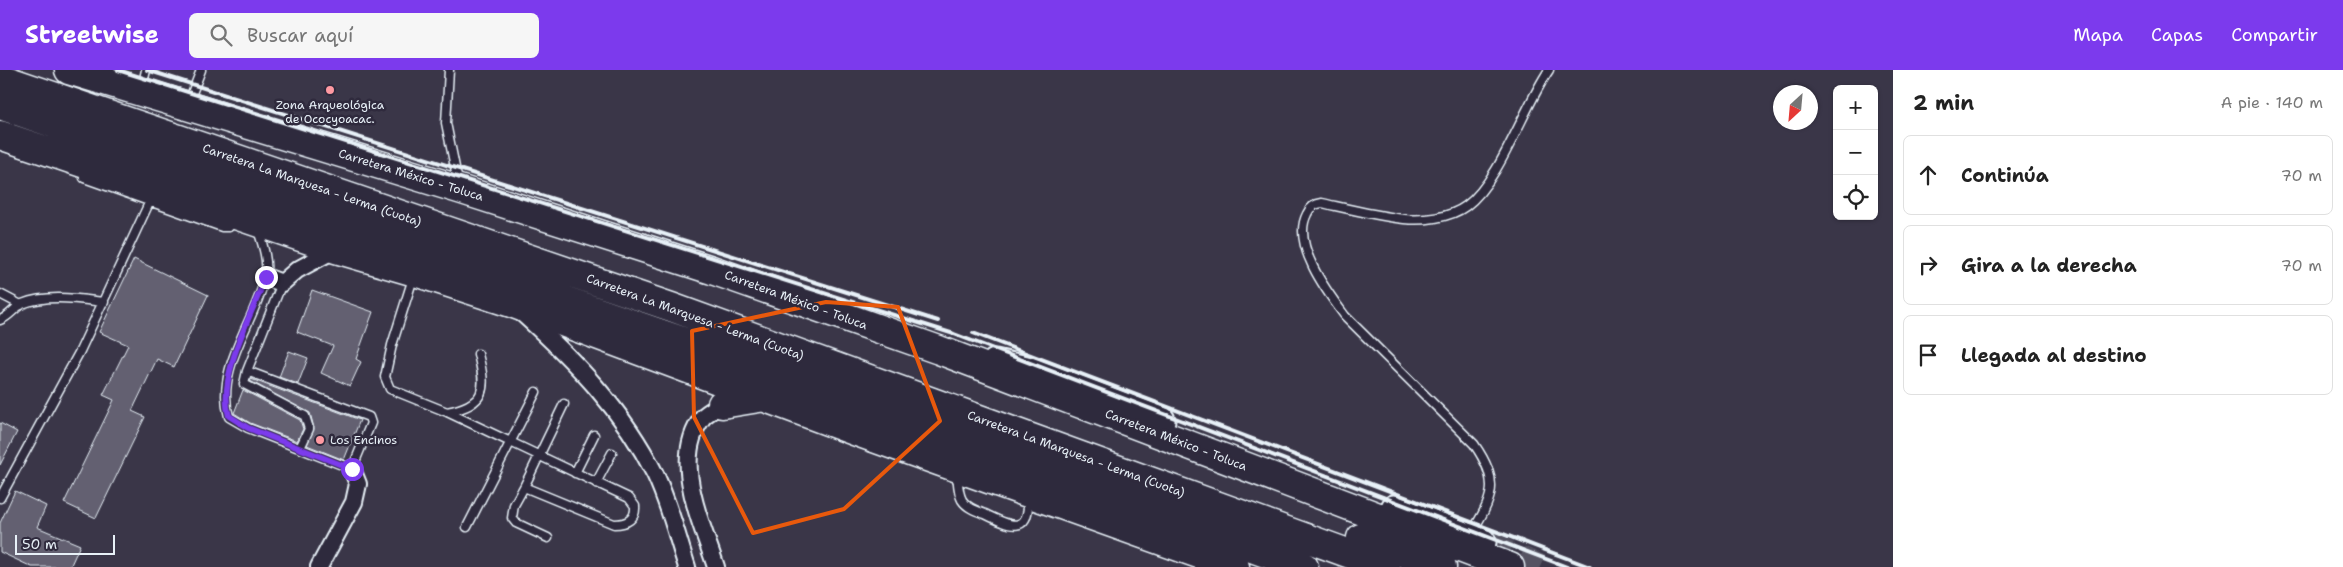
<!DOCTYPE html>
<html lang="es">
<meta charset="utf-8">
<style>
:root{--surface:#fff;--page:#f6f6f6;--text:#222;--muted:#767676;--line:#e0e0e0;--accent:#7c3aed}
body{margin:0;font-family:"Shantell Sans",sans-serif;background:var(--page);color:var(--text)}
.controls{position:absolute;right:15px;top:15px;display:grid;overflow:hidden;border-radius:8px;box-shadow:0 1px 4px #0004}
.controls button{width:45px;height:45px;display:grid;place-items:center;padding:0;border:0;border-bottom:1px solid var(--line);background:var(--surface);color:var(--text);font:25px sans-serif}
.compass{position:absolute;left:1773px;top:15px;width:45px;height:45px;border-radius:50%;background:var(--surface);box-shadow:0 1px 4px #0004;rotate:206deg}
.scale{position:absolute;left:15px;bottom:12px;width:100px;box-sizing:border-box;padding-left:5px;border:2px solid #e8f1f8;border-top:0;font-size:14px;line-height:18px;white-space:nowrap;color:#e8f1f8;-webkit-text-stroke:4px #2f2a3d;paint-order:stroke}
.stop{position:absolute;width:15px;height:15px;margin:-11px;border:4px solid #7c3aed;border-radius:50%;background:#fff}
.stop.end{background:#7c3aed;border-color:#fff;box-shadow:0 1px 5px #0008}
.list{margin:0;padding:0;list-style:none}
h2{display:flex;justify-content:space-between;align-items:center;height:65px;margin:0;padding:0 20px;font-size:21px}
h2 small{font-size:16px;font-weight:400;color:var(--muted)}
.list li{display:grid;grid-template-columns:32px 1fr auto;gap:15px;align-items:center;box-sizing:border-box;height:80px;margin:0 10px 10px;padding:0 10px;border:1px solid var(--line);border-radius:8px}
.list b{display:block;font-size:19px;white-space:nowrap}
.list em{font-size:16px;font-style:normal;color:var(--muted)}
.icon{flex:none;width:28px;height:28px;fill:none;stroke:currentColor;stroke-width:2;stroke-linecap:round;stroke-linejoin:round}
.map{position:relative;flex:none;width:1893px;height:497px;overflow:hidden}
header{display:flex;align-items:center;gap:30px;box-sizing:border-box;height:70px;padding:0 25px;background:var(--accent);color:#fff}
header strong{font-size:24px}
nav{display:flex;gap:28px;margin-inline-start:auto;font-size:18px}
.search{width:350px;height:45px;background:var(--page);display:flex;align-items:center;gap:12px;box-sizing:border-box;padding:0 18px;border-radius:8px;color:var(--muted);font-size:19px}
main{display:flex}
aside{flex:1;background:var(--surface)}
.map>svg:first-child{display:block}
.building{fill:#636171;stroke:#e8f1f8}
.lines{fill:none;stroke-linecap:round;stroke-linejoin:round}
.primary-tunnel{stroke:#545262;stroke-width:25;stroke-dasharray:25 12;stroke-linecap:butt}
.service-casing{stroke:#e8f1f8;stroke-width:11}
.minor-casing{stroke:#e8f1f8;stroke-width:20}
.primary-casing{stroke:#e8f1f8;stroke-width:29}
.motorway-casing{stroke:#e8f1f8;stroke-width:31}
.service{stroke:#2f2a3d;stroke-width:8}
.minor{stroke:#2f2a3d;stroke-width:16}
.primary{stroke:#2f2a3d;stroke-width:25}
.motorway{stroke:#2f2a3d;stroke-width:28}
.rail{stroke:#e8f1f8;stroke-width:4}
.route{stroke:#7c3aed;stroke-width:6}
.marked{fill:none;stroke:#e8590c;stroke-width:4;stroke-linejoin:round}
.poi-dot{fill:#ff9aa2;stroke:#2f2a3d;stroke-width:2}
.labels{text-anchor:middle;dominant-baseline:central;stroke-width:5;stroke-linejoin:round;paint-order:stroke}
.poi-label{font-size:12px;fill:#e8f1f8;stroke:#2f2a3d}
.street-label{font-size:12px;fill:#e8f1f8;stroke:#2f2a3d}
</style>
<header>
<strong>Streetwise</strong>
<div class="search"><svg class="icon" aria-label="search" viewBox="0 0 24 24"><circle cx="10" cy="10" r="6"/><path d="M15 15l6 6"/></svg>Buscar aquí</div>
<nav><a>Mapa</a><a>Capas</a><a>Compartir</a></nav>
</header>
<main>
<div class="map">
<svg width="1893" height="497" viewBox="0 0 1893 497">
<rect width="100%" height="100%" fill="#3a3648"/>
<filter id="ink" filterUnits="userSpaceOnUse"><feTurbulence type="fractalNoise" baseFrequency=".02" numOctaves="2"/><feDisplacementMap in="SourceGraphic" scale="10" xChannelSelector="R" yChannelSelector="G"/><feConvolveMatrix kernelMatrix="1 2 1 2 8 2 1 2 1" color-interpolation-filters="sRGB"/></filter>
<g filter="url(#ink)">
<path class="building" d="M134 189 208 225 174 297 157 289 132 341 145 347 96 448 64 433 114 330 103 325 128 275 99 262Z
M312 220 373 242 356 289 361 292 350 316 321 303 333 276 297 262Z
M289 281 308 288 298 314 279 307Z
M251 309 360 350 344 390 307 375 314 358 310 343 250 311Z
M243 320 300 350 303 359 297 371 250 353 234 343Z
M0 353 17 362 0 395Z
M15 421 46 436 37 457 80 475 70 497H32L0 482V453Z"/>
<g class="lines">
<path class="primary-tunnel" d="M1486 473 1540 497"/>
<g class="service-casing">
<path id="service" d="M449 0 446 53 458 112
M142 18 146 0
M189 31 201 0
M84 108 222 157H229L234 151
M414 205 392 275 385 307 390 319 447 342 629 428 635 436C636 449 627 454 614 454L524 417 514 435 512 448 516 453 548 468
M282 213 247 301 244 314 305 346 309 359 300 378
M0 224 21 235
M0 250C9 247 14 238 22 234 47 224 78 229 104 232
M247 301 369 347 371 353 352 399 248 358 229 347C215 299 254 253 265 208 269 193 263 175 258 160
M447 342C486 334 487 320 478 284
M575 403 594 365
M957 404C958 412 958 423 962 430 967 438 977 441 985 444 1009 456 1030 466 1028 428
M596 413 612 383
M524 417 564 334
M0 428 80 281 150 131
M467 457 536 322
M1470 465C1493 428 1501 413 1474 374L1345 246C1327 222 1291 174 1307 144 1310 137 1314 134 1322 133 1349 139 1377 146 1404 149 1423 151 1450 148 1466 136 1500 111 1524 36 1549 0"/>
</g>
<g class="minor-casing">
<path id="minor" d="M266 207 282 213 297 200 336 179
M522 243C574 290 623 340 655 404 669 433 677 466 687 497
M319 497 354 432 358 414 352 399
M716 497C702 453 670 389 703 347 708 342 716 338 722 334"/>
</g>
<g class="primary-casing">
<path id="primary" d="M995 292 1031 300 1162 350
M1394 438 1483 472"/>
</g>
<g class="motorway-casing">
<path id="motorway" d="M69 0 459 119 712 200 939 280 1510 497
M0 8 671 237 1386 497
M0 35 775 303 1304 497
M0 65 336 179 415 202 511 233 854 361 1235 497
M722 334 765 327
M1361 468 1442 497"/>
</g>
<use href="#service" class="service"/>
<use href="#minor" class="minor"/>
<use href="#primary" class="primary"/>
<use href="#motorway" class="motorway"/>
<path class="rail" d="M118 0 954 264 1567 497
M147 0 938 251
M973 263 1590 497"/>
</g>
</g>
<g class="lines" filter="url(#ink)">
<path class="route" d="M266 207C251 245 217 307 229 346L248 358 352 399"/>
</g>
<path class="marked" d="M826 232 898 237 940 351 844 439 753 463 694 347 692 261Z"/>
<g class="poi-dot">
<circle cx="330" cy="20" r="5"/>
<circle cx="320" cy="370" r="5"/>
</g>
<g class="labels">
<g class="poi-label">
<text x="330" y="35">Zona Arqueológica<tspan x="330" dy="14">de Ococyoacac.</tspan></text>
<text x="330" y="370" text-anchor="start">Los Encinos</text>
</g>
<g class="street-label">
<text transform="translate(411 105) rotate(17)">Carretera México - Toluca</text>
<text transform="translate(312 115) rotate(19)">Carretera La Marquesa - Lerma (Cuota)</text>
<text transform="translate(796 230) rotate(20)">Carretera México - Toluca</text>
<text transform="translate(695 247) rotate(20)">Carretera La Marquesa - Lerma (Cuota)</text>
<text transform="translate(1176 370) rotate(21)">Carretera México - Toluca</text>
<text transform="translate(1076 384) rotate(20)">Carretera La Marquesa - Lerma (Cuota)</text>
</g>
</g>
</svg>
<div class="controls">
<button>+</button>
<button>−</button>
<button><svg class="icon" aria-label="locate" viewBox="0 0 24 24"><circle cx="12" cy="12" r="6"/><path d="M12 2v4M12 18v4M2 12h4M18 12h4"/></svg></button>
</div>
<svg class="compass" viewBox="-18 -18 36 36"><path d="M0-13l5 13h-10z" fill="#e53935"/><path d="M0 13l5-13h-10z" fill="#767676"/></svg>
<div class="scale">50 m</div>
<div class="stop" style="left:352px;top:399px"></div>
<div class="stop end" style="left:266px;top:207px"></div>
</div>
<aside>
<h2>2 min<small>A pie · 140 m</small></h2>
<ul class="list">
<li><svg class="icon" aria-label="ahead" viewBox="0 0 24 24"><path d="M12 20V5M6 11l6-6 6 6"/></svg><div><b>Continúa</b></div><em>70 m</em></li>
<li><svg class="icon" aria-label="right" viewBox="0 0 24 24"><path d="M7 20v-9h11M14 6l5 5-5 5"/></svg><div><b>Gira a la derecha</b></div><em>70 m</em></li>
<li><svg class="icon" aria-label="arrive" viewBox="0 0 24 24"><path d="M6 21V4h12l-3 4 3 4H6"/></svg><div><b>Llegada al destino</b></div></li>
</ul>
</aside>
</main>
